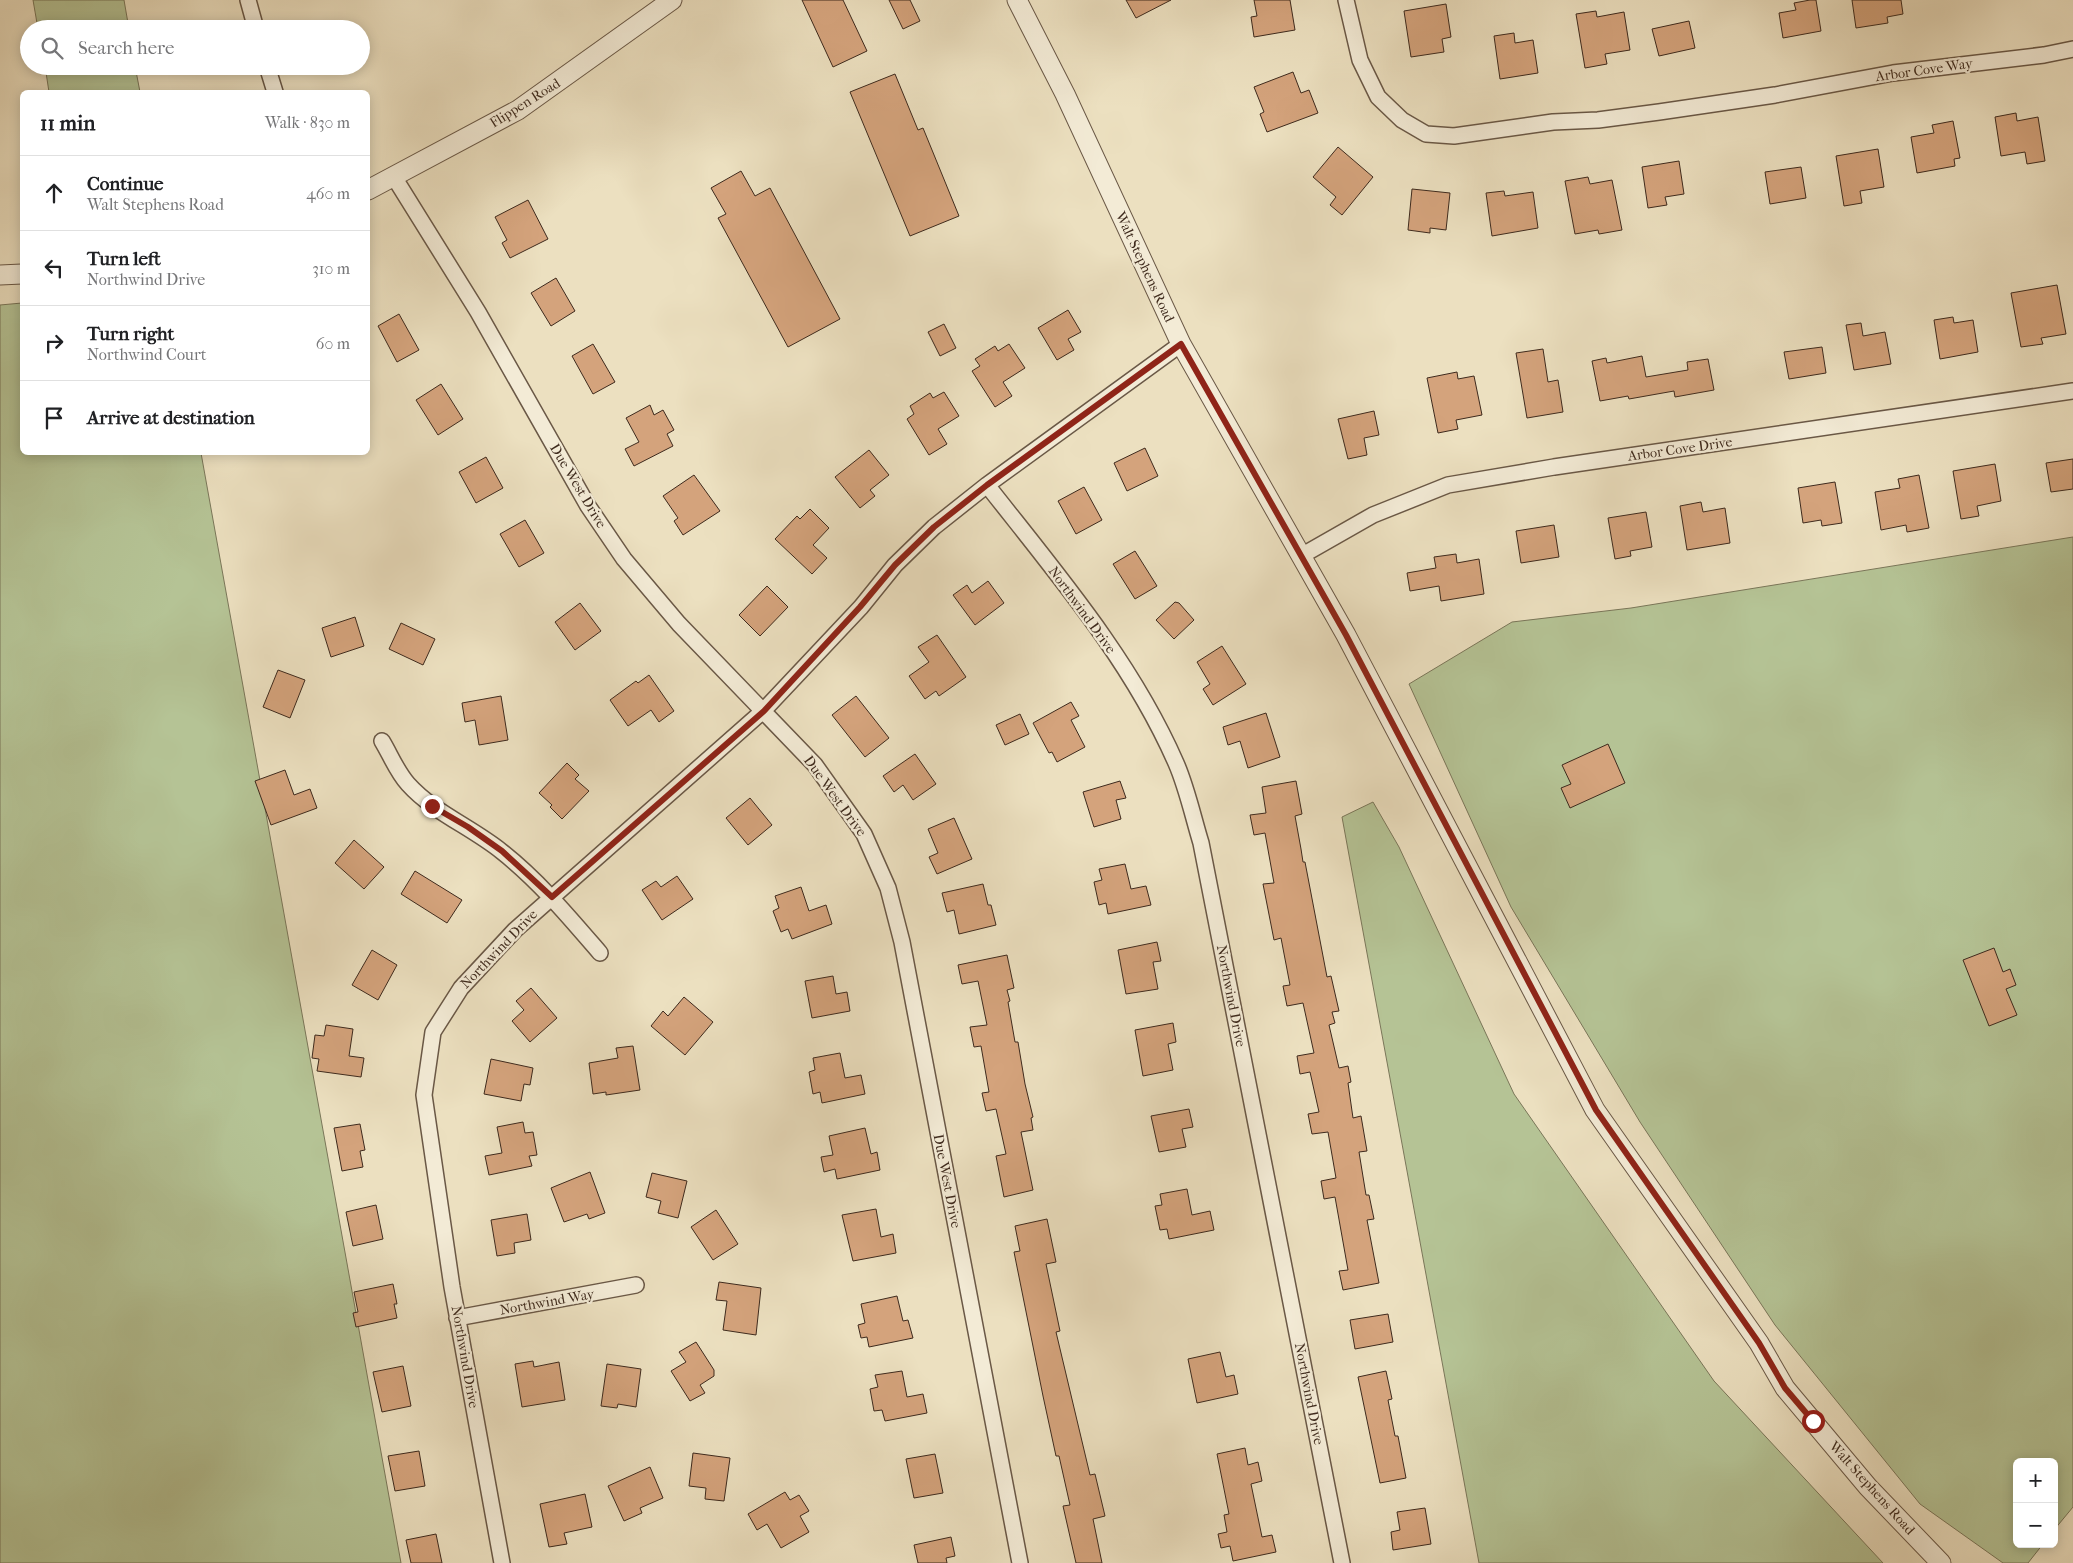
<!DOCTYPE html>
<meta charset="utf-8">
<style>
:root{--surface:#fff;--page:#f2f2f2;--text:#202124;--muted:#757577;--line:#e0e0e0}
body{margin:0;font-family:"IM FELL French Canon",serif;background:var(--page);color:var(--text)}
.controls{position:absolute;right:15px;bottom:15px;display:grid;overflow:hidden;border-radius:8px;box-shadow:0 2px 12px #0003}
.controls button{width:45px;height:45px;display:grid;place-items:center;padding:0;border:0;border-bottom:1px solid var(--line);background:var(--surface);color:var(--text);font:25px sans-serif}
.stop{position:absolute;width:15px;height:15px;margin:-11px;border:4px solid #8f2418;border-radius:50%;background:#fff}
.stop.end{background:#8f2418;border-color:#fff;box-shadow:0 1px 5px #0008}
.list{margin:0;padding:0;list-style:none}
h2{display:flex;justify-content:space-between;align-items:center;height:65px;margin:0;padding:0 20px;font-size:21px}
h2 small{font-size:16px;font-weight:400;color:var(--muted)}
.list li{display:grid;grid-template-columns:32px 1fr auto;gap:15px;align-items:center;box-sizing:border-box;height:75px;padding:0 20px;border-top:1px solid var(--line)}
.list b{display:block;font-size:19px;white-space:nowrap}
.list p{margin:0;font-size:16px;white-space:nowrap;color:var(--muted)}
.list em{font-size:16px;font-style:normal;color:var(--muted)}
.icon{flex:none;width:28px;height:28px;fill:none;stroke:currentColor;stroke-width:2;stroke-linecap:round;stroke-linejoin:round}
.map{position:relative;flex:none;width:2073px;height:1563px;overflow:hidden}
.search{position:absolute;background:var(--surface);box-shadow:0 2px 12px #0003;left:20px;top:20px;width:350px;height:55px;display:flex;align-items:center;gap:12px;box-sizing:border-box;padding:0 18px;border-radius:28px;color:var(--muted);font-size:19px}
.panel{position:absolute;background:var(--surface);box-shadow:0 2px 12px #0003;left:20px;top:90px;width:350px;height:365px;border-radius:8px}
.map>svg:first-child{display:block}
.green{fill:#b5c395;stroke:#7a7659}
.building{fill:#d4a37c;stroke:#3e2a1d}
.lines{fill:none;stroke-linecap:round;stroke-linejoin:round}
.minor-casing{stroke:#6a5846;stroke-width:18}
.tertiary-casing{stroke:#6a5846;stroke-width:21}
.minor{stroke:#f3ebd6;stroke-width:15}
.tertiary{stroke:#f3ebd6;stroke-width:19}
.route{stroke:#8f2418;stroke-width:6}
.labels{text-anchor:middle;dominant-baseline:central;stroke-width:4.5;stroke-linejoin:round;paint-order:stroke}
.street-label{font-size:14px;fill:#3e2a1d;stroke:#f3ebd6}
</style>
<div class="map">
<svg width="2073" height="1563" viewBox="0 0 2073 1563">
<rect width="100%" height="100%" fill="#ece0c0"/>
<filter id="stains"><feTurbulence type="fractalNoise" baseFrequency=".004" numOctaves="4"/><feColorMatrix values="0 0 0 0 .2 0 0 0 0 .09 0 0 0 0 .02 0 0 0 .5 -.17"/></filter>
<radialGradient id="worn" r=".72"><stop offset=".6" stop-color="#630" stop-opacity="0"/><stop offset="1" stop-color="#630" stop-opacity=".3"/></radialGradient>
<path class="green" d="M33 0H124L129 29H38Z
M45 66H135L140 92H49Z
M22 303V452L201 453 401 1563H0V305Z
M2073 537V1507L2054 1530V1462H2017V1544H2043L2028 1563H2003L1920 1504 1775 1325 1640 1122 1511 907 1409 684 1512 622 1631 608Z
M1373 802 1399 847 1514 1094 1714 1381 1883 1563H1479L1342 817Z"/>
<path class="building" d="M802 0H843L867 51 833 67Z
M889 0H910L920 21 903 29Z
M1126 0H1171L1136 18Z
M1254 0H1290L1295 30 1254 37 1251 17 1257 16Z
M1810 0H1816L1821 31 1783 38 1779 13 1796 10 1794 3Z
M1852 0H1901L1903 14 1887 17 1888 23 1856 28Z
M1446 4 1451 37 1442 39 1444 52 1411 57 1404 11Z
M1596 11 1597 17 1624 12 1630 50 1605 54 1607 64 1585 68 1576 14Z
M1689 21 1695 48 1659 56 1652 29Z
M1514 33 1515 43 1533 40 1538 73 1500 79 1494 36Z
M1293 72 1301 93 1309 90 1318 113 1267 132 1260 114 1264 112 1254 87Z
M895 74 918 130 923 128 959 216 910 236 850 92Z
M2016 113 2017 121 2038 117 2045 161 2027 164 2025 152 2001 156 1995 117Z
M1953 121 1960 158 1954 159 1955 166 1917 173 1911 137 1934 133 1932 125Z
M1338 147 1373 177 1342 215 1330 205 1336 197 1313 177Z
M1878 149 1884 187 1860 191 1862 203 1844 206 1836 156Z
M1679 161 1684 194 1665 197 1667 205 1648 208 1642 167Z
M1801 167 1806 198 1770 204 1765 172Z
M741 171 755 196 770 188 840 319 788 347 718 218 726 214 711 188Z
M1588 177 1590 184 1612 180 1622 230 1599 234 1598 230 1575 234 1565 181Z
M1412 189 1450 193 1446 230 1430 228V233L1408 230Z
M1504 191 1505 196 1533 192 1538 228 1492 236 1486 193Z
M528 200 548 239 510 258 502 243 507 240 495 217Z
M556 278 575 311 551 326 531 293Z
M2057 285 2066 334 2041 338 2043 344 2021 347 2011 293Z
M1068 310 1081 332 1068 339 1074 350 1057 360 1038 328Z
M399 314 419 350 397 362 378 326Z
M1953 317 1954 323 1973 320 1978 352 1940 359 1934 320Z
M1861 323 1863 336 1885 332 1891 364 1854 370 1846 325Z
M944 324 956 348 940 356 928 332Z
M593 344 615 382 593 394 572 356Z
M1009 344 1025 368 1003 382 1012 396 995 407 972 371 980 366 975 359 995 346 998 351Z
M1822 347 1826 373 1789 379 1784 352Z
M1543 349 1548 382 1558 380 1563 412 1527 418 1516 353Z
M1642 356 1646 377 1688 370 1687 362 1708 359 1714 390 1675 397 1674 391 1629 399 1628 396 1600 401 1592 361 1606 358 1607 363Z
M1457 372 1458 379 1474 376 1482 415 1456 420 1458 429 1438 433 1427 378Z
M441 384 463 419 438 435 416 400Z
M944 392 959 416 938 429 947 444 929 455 907 419 914 414 910 406 930 393 933 398Z
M650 405 654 415 663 410 674 430 667 434 673 446 634 466 625 449 639 442 626 418Z
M1374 411 1379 435 1364 438 1367 455 1348 459 1338 419Z
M1145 448 1158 476 1127 491 1114 463Z
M869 450 889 475 870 490 875 496 860 508 835 477Z
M486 457 503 488 476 503 459 472Z
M2073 459V489L2051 492 2046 463Z
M1995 464 2001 501 1977 506 1979 516 1961 519 1953 471Z
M694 475 720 511 683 535 674 521 678 518 663 496Z
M1919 475 1929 528 1907 532 1906 525 1881 530 1875 492 1900 488 1898 479Z
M1835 482 1842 523 1822 526 1821 520 1803 523 1798 488Z
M1084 487 1102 520 1076 534 1058 501Z
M1701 502 1703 512 1725 508 1730 543 1687 550 1680 506Z
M810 509 829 528 813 545 827 558 812 574 775 539 797 516 800 519Z
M1646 512 1652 547 1630 551 1631 556 1615 559 1608 518Z
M525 520 544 553 519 567 500 534Z
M1554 525 1559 557 1521 563 1516 531Z
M1135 551 1157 586 1135 599 1113 564Z
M1456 554 1457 563 1479 559 1484 594 1441 601 1439 586 1410 591 1407 573 1436 568 1434 557Z
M988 581 1004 603 975 625 953 595 967 585 972 593Z
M767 586 788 607 760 636 739 615Z
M1175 602 1179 603 1194 620 1174 639 1156 620Z
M580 603 601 631 575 650 555 622Z
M355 617 364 646 331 657 322 628Z
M401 623 435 639 423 665 389 649Z
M937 635 966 677 939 696 936 691 925 699 909 676 929 662 918 647Z
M1222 646 1246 684 1213 705 1203 689 1210 684 1197 662Z
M278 670 305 680 290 718 263 707Z
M649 675 674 711 659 722 651 710 628 726 610 700 636 681 638 683Z
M501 696 508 740 479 745 475 720 465 722 462 703Z
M856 696 889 738 865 757 832 715Z
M1071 702 1079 716 1071 720 1085 747 1057 762 1052 752 1049 753 1033 723Z
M1266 713 1280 757 1248 768 1240 741 1228 745 1223 727Z
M1020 714 1029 734 1005 745 996 725Z
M1608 744 1625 783 1570 808 1561 788 1571 784 1562 765Z
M915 754 936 784 913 800 903 785 894 792 883 776Z
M567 763 579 775 575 779 589 791 562 819 550 807 552 805 539 793Z
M285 770 294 795 310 789 317 808 271 825 255 781Z
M1120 781 1126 798 1116 800 1121 819 1094 827 1083 792Z
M1296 781 1302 814 1295 816 1301 849 1303 862H1305L1327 977 1331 976 1339 1011 1332 1012 1335 1023 1329 1025 1339 1068 1348 1066 1351 1082 1348 1083 1353 1118 1361 1116 1367 1151 1359 1152 1366 1195H1369L1374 1219 1367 1220 1379 1283 1343 1290 1339 1271 1348 1270 1335 1197 1324 1199 1321 1181 1336 1178 1328 1132 1312 1134 1308 1114 1319 1112 1310 1072 1300 1074 1297 1056 1314 1053 1303 1003 1287 1006 1283 986 1290 985 1281 938 1274 940 1263 884 1274 883 1265 833 1254 835 1250 815 1266 813 1262 787Z
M750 798 772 825 748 845 726 818Z
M954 818 972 859 937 874 929 857 938 853 928 829Z
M354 840 384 867 364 889 335 863Z
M1125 864 1131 889 1146 886 1151 905 1108 914 1106 903 1099 905 1094 882 1102 880 1099 869Z
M415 871 462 900 447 923 401 894Z
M677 876 693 899 662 920 642 890 656 881 661 887Z
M983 884 988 905H991L996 925 959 934 954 910 947 912 942 893Z
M801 887 809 911 826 905 832 924 792 939 788 929 781 932 773 911 779 908 775 896Z
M1157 942 1161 961 1153 962 1158 989 1126 994 1118 950Z
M1994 948 2003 972 2010 969 2016 985 2006 989 2017 1015 1989 1026 1963 960Z
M372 950 397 965 378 1000 352 985Z
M1007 955 1014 988 1007 990 1010 1001 1008 1002 1015 1042H1018L1025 1084 1033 1117 1031 1118 1033 1130 1021 1132 1033 1190 1004 1197 996 1156 1006 1154 996 1109 986 1111 982 1093 989 1092 981 1046 974 1047 970 1027 987 1025 978 981 962 984 958 965Z
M833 976 836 994 847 992 850 1011 812 1018 805 981Z
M531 988 557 1018 530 1042 512 1021 524 1010 516 1001Z
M684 997 713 1022 685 1055 651 1026 663 1011 668 1016Z
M1173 1023 1176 1042 1168 1044 1173 1070 1143 1076 1135 1030Z
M326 1025 353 1029 349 1056 364 1058 361 1077 317 1071 319 1059 312 1058 315 1035 324 1036Z
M633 1046 640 1090 606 1095V1092L593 1094 589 1063 618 1058 616 1048Z
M840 1053 845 1078 861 1075 865 1094 822 1103 820 1092 813 1094 809 1072 815 1070 813 1058Z
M491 1059 533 1068 530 1085 524 1084 521 1101 484 1094Z
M1189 1109 1193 1127 1182 1129 1186 1147 1159 1152 1151 1116Z
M523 1122 525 1133 533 1132 537 1155 529 1156 532 1166 489 1175 485 1156 502 1153 497 1127Z
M360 1124 365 1150 360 1151 363 1167 342 1171 334 1128Z
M865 1128 871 1154 877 1152 880 1170 837 1179 835 1169 824 1172 821 1157 833 1155 829 1136Z
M590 1172 605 1213 589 1219 587 1214 564 1222 551 1188Z
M652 1173 687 1181 678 1218 658 1213 661 1201 646 1197Z
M1187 1189 1192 1215 1210 1211 1214 1230 1169 1239 1167 1229 1160 1230 1155 1206 1162 1205 1160 1194Z
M376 1205 383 1239 353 1246 346 1212Z
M876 1209 881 1237 893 1234 896 1253 853 1261 842 1215Z
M716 1210 738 1244 713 1260 691 1227Z
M527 1214 531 1240 514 1243 515 1253 497 1256 491 1220Z
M1047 1219 1056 1262 1046 1264 1060 1331 1056 1332 1090 1475 1095 1474 1105 1516 1093 1519 1102 1563H1076L1063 1506 1070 1505 1059 1456H1056L1043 1396 1014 1252 1020 1251 1015 1226Z
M719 1282 761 1288 756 1335 723 1330 727 1301 716 1300Z
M393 1284 397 1304H394L397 1318 356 1327 353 1313 358 1312 354 1292Z
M897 1296 903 1321 908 1320 913 1338 869 1347 867 1337 861 1338 858 1325 865 1323 861 1304Z
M1388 1314 1393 1342 1355 1349 1350 1320Z
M696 1342 714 1370V1376L700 1385 705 1393 690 1401 671 1371 686 1362 679 1352Z
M1220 1352 1226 1377 1234 1375 1238 1394 1197 1403 1188 1359Z
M533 1361 534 1367 559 1362 565 1400 522 1407 515 1364Z
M607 1364 641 1369 636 1407 618 1404 617 1408 601 1406Z
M403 1366 411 1406 382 1412 373 1372Z
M902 1371 907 1397 923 1394 927 1413 885 1421 882 1410 874 1411 870 1389 878 1387 875 1375Z
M1386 1371 1392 1399 1388 1400 1395 1436H1398L1406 1478 1380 1483 1358 1377Z
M1245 1448 1248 1465 1258 1462 1262 1481 1251 1484 1262 1537 1272 1535 1276 1552 1233 1561 1230 1546 1221 1548 1218 1534 1227 1532 1224 1515 1229 1514 1217 1454Z
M419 1451 425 1486 395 1491 388 1456Z
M693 1453 730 1458 724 1501 705 1499 706 1488 689 1486Z
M935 1454 943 1493 914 1498 906 1459Z
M650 1467 663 1498 640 1508 642 1513 624 1521 608 1486Z
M785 1492 790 1500 799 1495 809 1511 800 1516 809 1532 781 1548 767 1524 757 1530 748 1514Z
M585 1494 592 1527 564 1533 567 1544 549 1547 540 1504Z
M1425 1508 1431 1544 1393 1550 1391 1532 1400 1530 1397 1512Z
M436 1534 442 1563H411L406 1540Z
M951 1537 955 1556 946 1558 947 1563H918L914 1545Z"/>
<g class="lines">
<g class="minor-casing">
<path id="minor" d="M248 0 256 29
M1346 0 1360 60 1378 97 1402 120 1426 134 1454 136 1553 122 1598 120 1659 112 1775 95 1893 73 2044 55 2073 49
M267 66 275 92
M394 177 478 312 588 506 624 559 679 624 815 765 864 834 888 888 902 942 1020 1563
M987 485C1056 573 1131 660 1176 763 1187 788 1193 817 1201 843L1342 1563
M1301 556 1373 515 1448 485 1554 467 2073 391
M382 741C390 754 397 772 408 784 433 812 471 827 501 851 538 880 569 917 600 953
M457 1318 636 1285
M502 1563 452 1287 424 1095 433 1032 461 988 515 930 763 711 861 607 895 565 934 527 987 485 1181 344"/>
</g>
<g class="tertiary-casing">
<path id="tertiary" d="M1017 0 1065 94 1181 344 1346 635 1595 1110 1759 1343 1785 1388 1868 1487 1941 1563
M368 190 518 110 672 0
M0 275 22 274"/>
</g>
<use href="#minor" class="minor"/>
<use href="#tertiary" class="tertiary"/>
</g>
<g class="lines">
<path class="route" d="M432 806 468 827 502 851 552 897 764 711 860 607 895 565 934 527 987 485 1181 344 1346 635 1596 1110 1759 1343 1785 1388 1813 1421"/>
</g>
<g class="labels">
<g class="street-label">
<text transform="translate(1924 70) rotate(-8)">Arbor Cove Way</text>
<text transform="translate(525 103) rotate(-32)">Flippen Road</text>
<text transform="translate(1145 267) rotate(65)">Walt Stephens Road</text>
<text transform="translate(1680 449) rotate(-8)">Arbor Cove Drive</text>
<text transform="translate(578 486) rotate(59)">Due West Drive</text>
<text transform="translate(1082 610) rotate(54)">Northwind Drive</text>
<text transform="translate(835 796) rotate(54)">Due West Drive</text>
<text transform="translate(499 949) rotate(-46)">Northwind Drive</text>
<text transform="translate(1231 996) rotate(79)">Northwind Drive</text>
<text transform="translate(947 1181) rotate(79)">Due West Drive</text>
<text transform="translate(547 1302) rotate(-10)">Northwind Way</text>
<text transform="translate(465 1357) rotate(80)">Northwind Drive</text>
<text transform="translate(1309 1394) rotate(79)">Northwind Drive</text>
<text transform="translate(1872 1488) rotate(48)">Walt Stephens Road</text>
</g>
</g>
<rect width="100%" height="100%" filter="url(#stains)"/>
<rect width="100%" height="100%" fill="url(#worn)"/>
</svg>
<div class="controls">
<button>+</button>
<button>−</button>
</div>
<div class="stop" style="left:1813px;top:1421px"></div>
<div class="stop end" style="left:432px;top:806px"></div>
<div class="search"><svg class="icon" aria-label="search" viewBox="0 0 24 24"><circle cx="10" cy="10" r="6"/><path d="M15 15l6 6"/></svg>Search here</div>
<section class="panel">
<h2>11 min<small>Walk · 830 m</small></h2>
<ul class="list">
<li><svg class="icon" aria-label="ahead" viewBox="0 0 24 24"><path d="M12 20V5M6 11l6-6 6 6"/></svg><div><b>Continue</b><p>Walt Stephens Road</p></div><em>460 m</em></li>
<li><svg class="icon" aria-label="left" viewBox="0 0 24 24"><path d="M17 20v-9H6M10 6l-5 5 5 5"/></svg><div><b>Turn left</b><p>Northwind Drive</p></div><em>310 m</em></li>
<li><svg class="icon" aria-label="right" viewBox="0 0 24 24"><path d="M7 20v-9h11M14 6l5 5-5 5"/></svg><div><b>Turn right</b><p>Northwind Court</p></div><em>60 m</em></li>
<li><svg class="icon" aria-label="arrive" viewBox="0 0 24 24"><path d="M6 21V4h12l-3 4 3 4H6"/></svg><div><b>Arrive at destination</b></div></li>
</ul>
</section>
</div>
